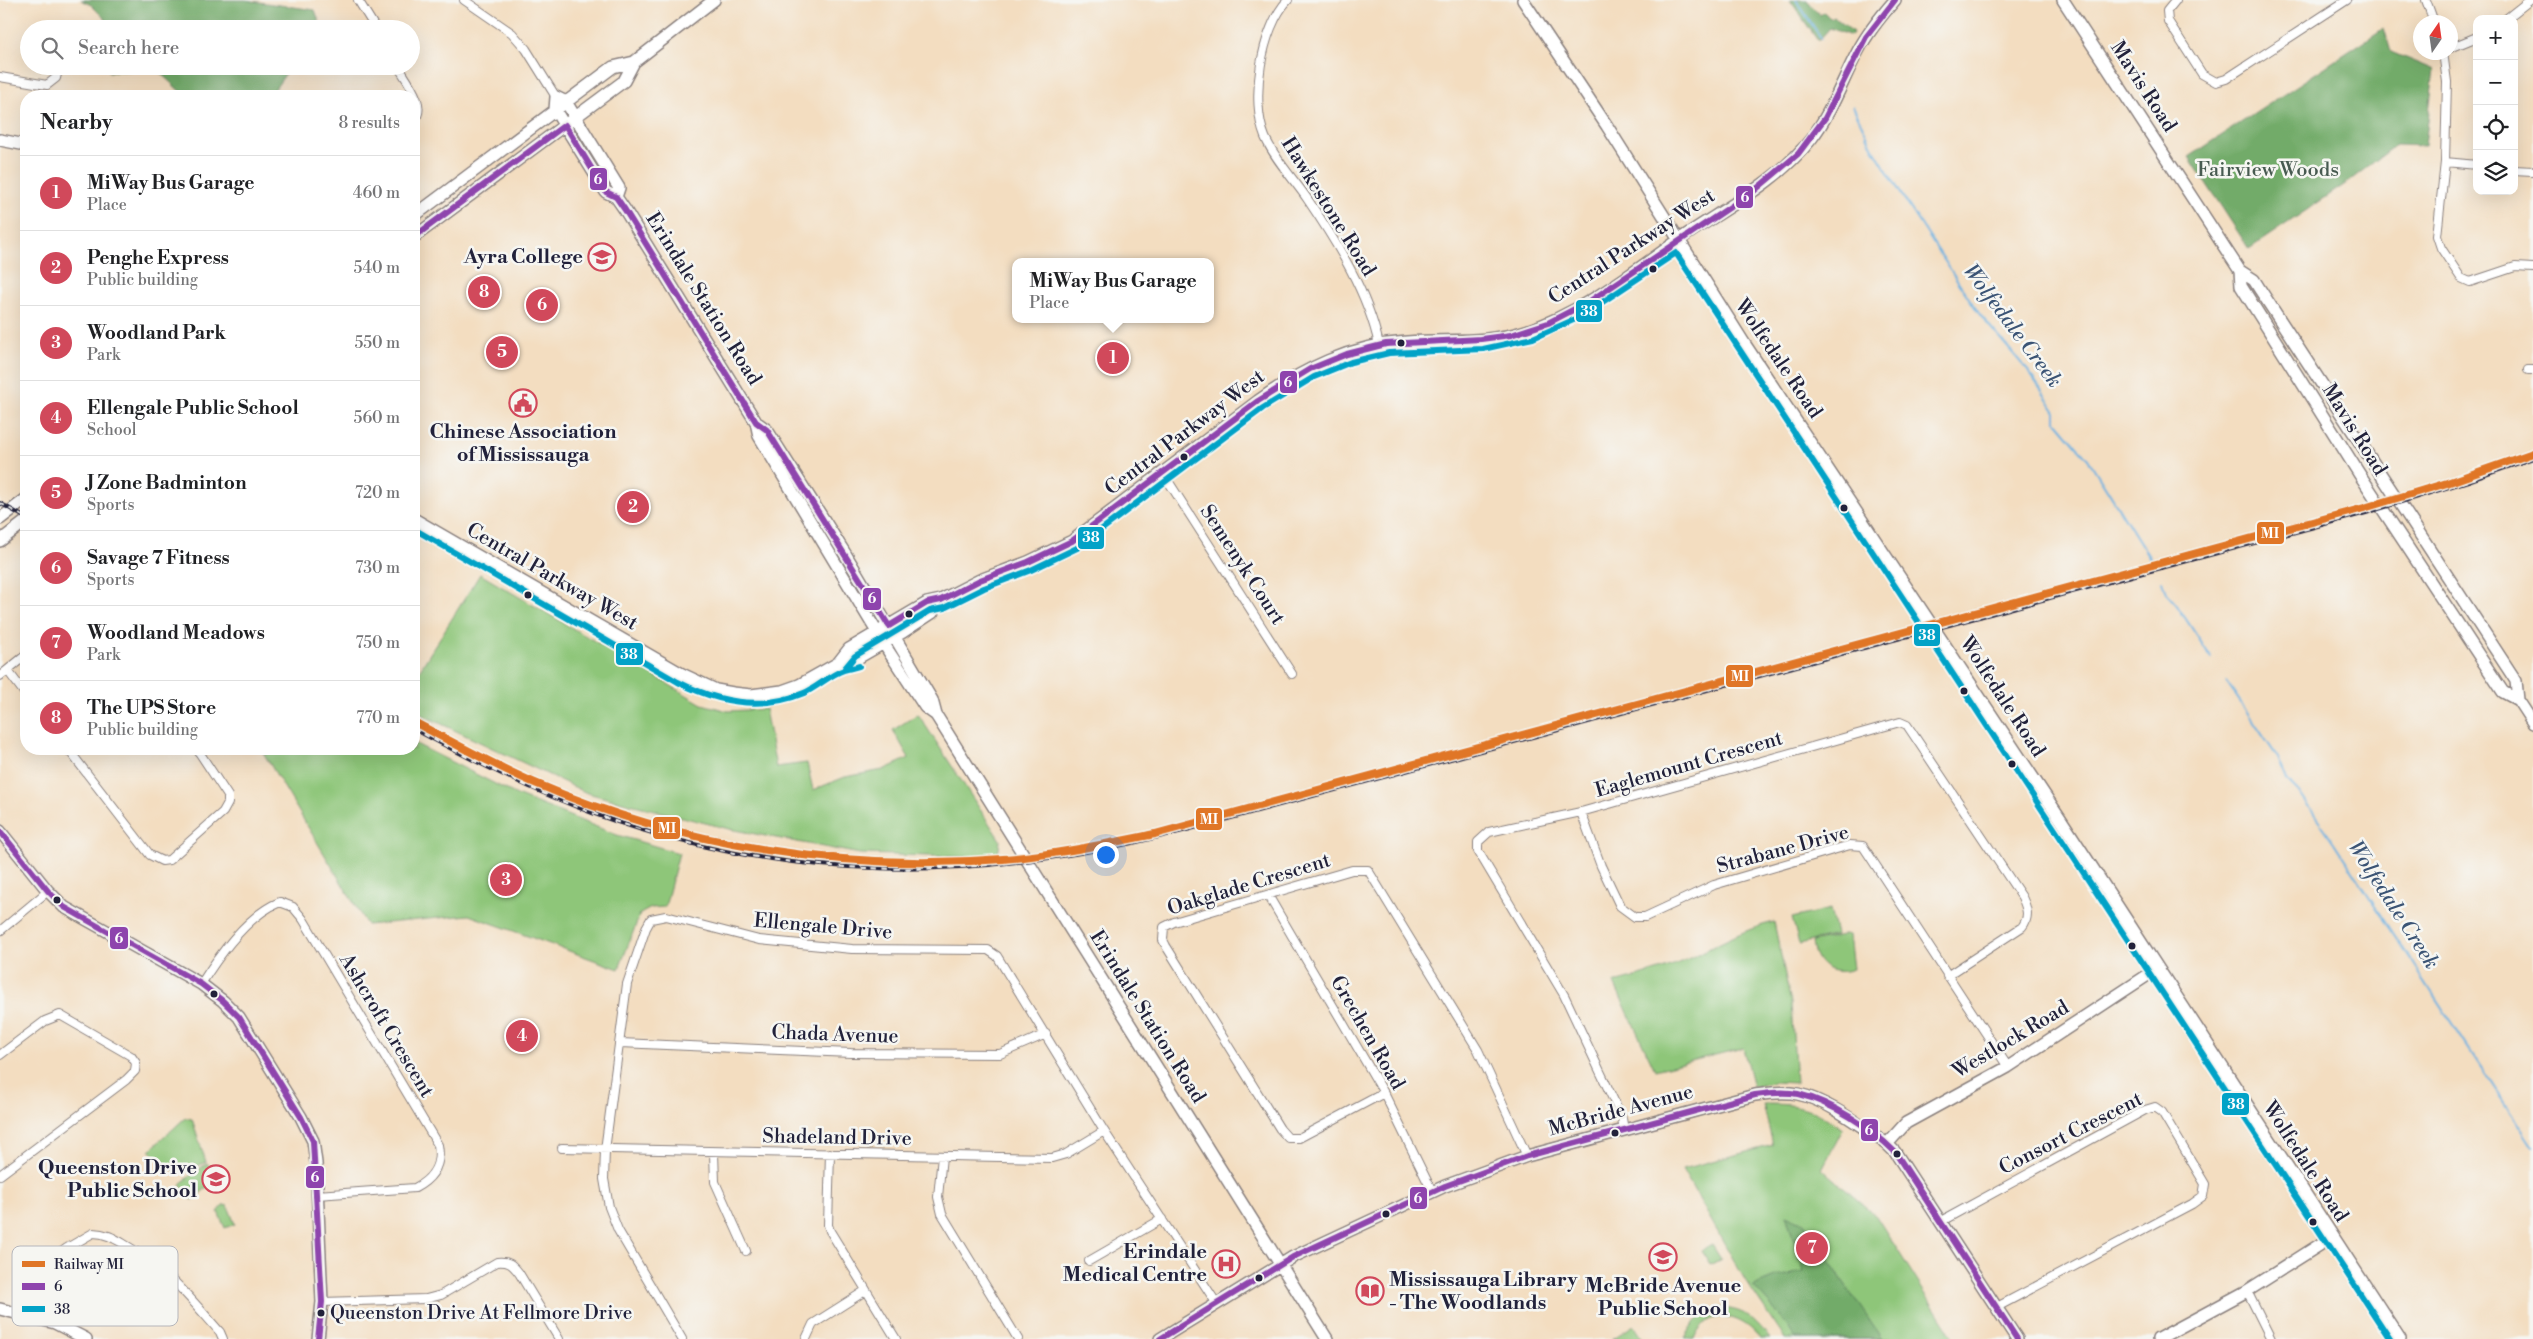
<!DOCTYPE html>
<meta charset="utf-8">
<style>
:root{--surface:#fff;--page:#f2f2f2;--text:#202124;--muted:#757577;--line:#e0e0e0;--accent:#d1495b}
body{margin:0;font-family:"Libre Bodoni",serif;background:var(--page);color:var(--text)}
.controls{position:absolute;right:15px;top:15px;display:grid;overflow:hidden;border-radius:10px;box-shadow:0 5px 20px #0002}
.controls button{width:45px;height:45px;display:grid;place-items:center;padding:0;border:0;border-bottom:1px solid var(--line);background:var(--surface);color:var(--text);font:25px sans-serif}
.compass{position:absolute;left:2413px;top:15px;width:45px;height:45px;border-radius:50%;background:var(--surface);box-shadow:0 5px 20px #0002;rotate:13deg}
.you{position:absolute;left:1105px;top:854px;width:18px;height:18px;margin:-12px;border:4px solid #fff;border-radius:50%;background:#1a73e8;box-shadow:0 0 0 8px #1a73e833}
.badge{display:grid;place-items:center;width:32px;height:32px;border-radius:50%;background:var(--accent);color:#fff;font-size:16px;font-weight:700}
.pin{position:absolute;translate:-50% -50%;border:2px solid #fff;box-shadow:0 1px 5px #0006}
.popup{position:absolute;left:1012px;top:258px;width:202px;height:65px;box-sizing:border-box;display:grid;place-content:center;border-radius:10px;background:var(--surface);filter:drop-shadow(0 1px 4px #0005);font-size:16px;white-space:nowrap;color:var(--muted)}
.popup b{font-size:19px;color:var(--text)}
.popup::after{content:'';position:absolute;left:50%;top:100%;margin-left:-10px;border:10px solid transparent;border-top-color:var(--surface)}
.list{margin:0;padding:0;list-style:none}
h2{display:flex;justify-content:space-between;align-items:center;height:65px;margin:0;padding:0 20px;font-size:21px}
h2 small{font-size:16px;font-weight:400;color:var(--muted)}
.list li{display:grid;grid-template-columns:32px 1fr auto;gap:15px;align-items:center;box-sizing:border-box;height:75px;padding:0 20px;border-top:1px solid var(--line)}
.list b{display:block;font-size:19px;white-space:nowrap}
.list p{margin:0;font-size:16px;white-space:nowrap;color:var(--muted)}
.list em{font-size:16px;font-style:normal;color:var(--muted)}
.icon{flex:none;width:28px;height:28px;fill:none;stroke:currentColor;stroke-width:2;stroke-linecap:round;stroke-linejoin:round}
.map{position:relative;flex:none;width:2533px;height:1339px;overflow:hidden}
.search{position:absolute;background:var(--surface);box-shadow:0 5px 20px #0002;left:20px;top:20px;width:400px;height:55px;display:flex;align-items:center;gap:12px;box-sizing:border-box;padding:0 18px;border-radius:28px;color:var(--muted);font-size:19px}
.panel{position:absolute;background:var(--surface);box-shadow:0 5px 20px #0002;left:20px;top:90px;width:400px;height:665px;border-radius:20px}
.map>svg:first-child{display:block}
.green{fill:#8ec679;stroke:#58745a}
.forest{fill:#72ab69;stroke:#4a6652}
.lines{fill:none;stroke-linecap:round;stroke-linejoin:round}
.stream{stroke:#6ab1e1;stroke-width:2}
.street-casing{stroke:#8a807e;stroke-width:10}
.secondary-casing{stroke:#8a807e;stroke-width:14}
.street{stroke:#fff;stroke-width:8}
.secondary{stroke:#fff;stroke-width:11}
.rail-casing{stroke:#22223b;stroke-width:4}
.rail{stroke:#f6f6f2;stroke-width:2;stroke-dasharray:5.5;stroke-linecap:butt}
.bus-1-casing{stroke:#f6f6f2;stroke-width:10}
.bus-2-casing{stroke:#f6f6f2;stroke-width:10}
.bus-1{stroke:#8e44ad;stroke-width:6}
.bus-2{stroke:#02a2c7;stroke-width:6}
.rail-1-casing{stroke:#f6f6f2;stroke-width:11}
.rail-1{stroke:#e07627;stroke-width:8}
.bus-dot{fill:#22223b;stroke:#f6f6f2;stroke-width:2}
.labels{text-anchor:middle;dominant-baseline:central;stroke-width:5;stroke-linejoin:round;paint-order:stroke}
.bus-label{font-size:19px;fill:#22223b;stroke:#f6f6f2;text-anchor:start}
.street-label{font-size:20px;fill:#22223b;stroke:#f6f6f2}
.park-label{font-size:20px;fill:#485b51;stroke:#f6f6f2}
.poi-label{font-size:20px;font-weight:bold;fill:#22223b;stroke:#f6f6f2;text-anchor:end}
.water-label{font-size:21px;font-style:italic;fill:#3b5475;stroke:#f6f6f2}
.key{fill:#f6f6f2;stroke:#b6b6bb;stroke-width:1}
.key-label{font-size:14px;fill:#22223b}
.line-badge{stroke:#f6f6f2;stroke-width:2}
.badge-label{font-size:14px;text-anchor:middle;font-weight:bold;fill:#fff}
</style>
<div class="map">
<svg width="2533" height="1339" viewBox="0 0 2533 1339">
<rect width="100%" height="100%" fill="#f6f6f2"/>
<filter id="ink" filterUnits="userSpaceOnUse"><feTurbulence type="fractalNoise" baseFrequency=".02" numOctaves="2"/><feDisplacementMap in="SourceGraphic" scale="10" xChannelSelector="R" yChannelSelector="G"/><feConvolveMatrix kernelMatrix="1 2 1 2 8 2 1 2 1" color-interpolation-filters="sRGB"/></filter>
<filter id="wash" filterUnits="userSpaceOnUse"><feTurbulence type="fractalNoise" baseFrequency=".0096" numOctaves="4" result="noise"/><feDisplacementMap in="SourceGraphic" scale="20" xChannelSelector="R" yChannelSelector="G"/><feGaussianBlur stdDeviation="1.12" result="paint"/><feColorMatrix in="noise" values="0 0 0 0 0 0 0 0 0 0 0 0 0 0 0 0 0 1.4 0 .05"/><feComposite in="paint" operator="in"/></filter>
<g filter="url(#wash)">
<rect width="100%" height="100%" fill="#f3ddc0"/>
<path class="green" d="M480 574 702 704 728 711 765 709 776 767 807 763 813 790 845 777 883 770 909 758 893 730 918 714 1000 840 998 858 860 854 729 829 587 793 414 711V679Z
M414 743 519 796 617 835 679 853 665 907 651 908 640 914 619 969 469 915 367 925 261 749H414Z
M1830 909 1836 935 1799 944 1792 918Z
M1774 922 1791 1003 1796 1083 1775 1082 1753 1087 1743 1048 1655 1070 1614 983C1640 976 1667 969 1692 957 1719 944 1744 929 1774 922Z
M1846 934 1849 935 1853 969C1831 977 1814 965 1812 942Z
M1763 1104C1801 1104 1811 1107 1843 1129L1822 1169 1876 1216 1954 1339H1785L1745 1280 1682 1169 1773 1145Z
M185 1118 192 1119 206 1162C178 1176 170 1174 150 1150Z
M207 1163 219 1178 192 1200 180 1184Z
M224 1205 228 1206 235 1224 225 1228 218 1212Z
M1712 1245 1721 1259 1710 1265 1701 1251Z
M1717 1308C1743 1308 1755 1318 1770 1339H1760C1743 1314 1707 1306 1694 1339H1685C1693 1322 1700 1316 1717 1308Z
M1634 1325 1643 1339H1612Z"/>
<path class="forest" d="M81 0H245L315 10 322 29H115L91 5Z
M1790 0H1807L1820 15 1824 12 1830 18 1833 16 1853 32 1851 36 1830 28 1818 41Z
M2384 28 2391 52 2434 70 2425 146 2396 145 2344 185 2249 249 2189 157Z
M110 66H291L270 96H185L156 69 109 72Z
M1786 1215 1804 1223 1882 1339H1796L1779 1315 1753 1286 1775 1277 1804 1272Z"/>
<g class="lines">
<path class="stream" d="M1796 0 1821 38
M1853 106 1872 146 1903 197 1980 315 2029 372 2056 412V421L2088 459 2151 560
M2162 581 2166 593 2176 604 2212 659
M2226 681 2278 758 2287 780 2298 791 2329 835 2533 1147"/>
</g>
</g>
<g filter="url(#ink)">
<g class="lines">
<g class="street-casing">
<path id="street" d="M358 0 376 29
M464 0 512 33 526 49 556 97
M1288 0C1261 28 1250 101 1265 137 1275 160 1294 179 1308 200 1337 243 1368 293 1379 345
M2176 0 2167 11 2168 21 2202 74 2216 82 2226 79 2347 0
M2426 0 2434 22
M2506 19 2530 0
M2450 48 2477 37
M2443 52 2447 82 2445 162 2437 236 2441 248 2461 278 2470 282 2515 267 2533 268
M398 66C406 80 428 106 414 120
M0 77 47 85 56 78 59 66
M2445 162 2477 165
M2514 170 2533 171
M2528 370H2533
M1163 473 1292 674
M8 671 26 695
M0 676 26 655
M68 749 150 855 162 861 169 860 223 812 228 803V796L197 749
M1581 812 1601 866 1620 906 1635 917H1645L1714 885 1850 845 1863 846 2008 1067
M1268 895 1384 1093 1432 1191
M0 931 48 891
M201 984C219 955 247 915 280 902L293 907 303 919 438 1145C442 1166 432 1179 415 1188L317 1195
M620 1043 851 1053 1000 1054 1046 1034
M0 1055 45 1021 60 1015 131 1056 136 1063 135 1071 126 1080 0 1175
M1384 1093 1299 1138H1288L1280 1129 1166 946 1163 940 1164 927 1174 922 1352 870H1368L1478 1050 1527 1156
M1624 1131 1622 1118 1564 995 1478 851V842L1489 832 1581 812 1900 722 1907 725 2022 897C2027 908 2030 917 2022 927L1947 976
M562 1148 1052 1158 1066 1154 1104 1131
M714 1153 715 1182 746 1251
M830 1153 828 1225 830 1231 896 1339
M942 1156 938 1197 942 1214 1018 1339
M1940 1222 2145 1110 2155 1107 2162 1112 2205 1184 2203 1196 2192 1204 1997 1307
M1089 1261 1162 1219
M2247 1291 2271 1339
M322 1302 426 1299 441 1295 497 1262C509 1261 512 1264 519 1273L559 1339
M27 1315 47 1263 67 1248 93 1233C105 1233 114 1238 124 1244 168 1269 188 1296 220 1332L223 1339
M682 1339 618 1230 609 1207 604 1179 605 1150 627 984 646 928 651 919 666 916 759 940 852 949 988 950 997 956 1104 1131 1217 1304
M806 1339 813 1324 865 1291"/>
</g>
<g class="secondary-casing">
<path id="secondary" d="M1523 0 1607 126 1744 343 2060 818 2400 1339
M2063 0 2240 271 2254 280 2259 288 2516 681 2518 700
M0 140 26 145
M616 197 619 188 566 102 556 97 555 110 606 192 616 197 625 210 756 422 767 430 846 555 932 700 936 715 1327 1339
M414 216 613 67 634 62 714 0
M414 237 624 81 634 62
M2240 271 2241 286 2360 475 2503 692 2518 700 2533 723
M756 422 759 436 889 652 925 707 936 715
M0 519 26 499
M414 519 682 674 716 690 733 693 751 695 782 691 799 685 838 663 856 659 903 632 932 613 941 600
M0 541 26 521
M838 663 849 649 927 603 941 600 980 580 1028 562 1072 541 1258 401C1303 369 1351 345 1407 342 1447 339 1486 344 1526 331 1585 312 1638 268 1689 233 1731 205 1779 180 1811 139 1832 112 1842 81 1858 51 1868 32 1881 16 1895 0
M0 831 48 891 64 907 201 984 223 1001 239 1017 301 1117 313 1141 316 1163 322 1302 318 1339
M1887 1144 1906 1123 2008 1067 2157 969
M0 1309 55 1323 86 1339
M1160 1339 1293 1257 1445 1186 1527 1156 1755 1095C1769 1093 1784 1091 1798 1094 1828 1100 1862 1127 1887 1144L1895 1152 2017 1339
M2158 1339 2247 1291 2332 1237"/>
</g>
<use href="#street" class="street"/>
<use href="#secondary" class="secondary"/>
<g class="rail-casing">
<path id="rail" d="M0 503 26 518
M414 729C473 761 532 791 595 814 790 886 984 882 1183 831L2366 513 2468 481 2533 458"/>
</g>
<use href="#rail" class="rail"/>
<g class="bus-1-casing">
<path id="bus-1" d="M414 237 565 125 606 192 616 197 625 210 756 422 767 430 889 626 927 603 941 600 980 580 1028 562 1072 541 1258 401 1310 369 1347 354 1386 344 1481 339 1511 335 1548 323 1590 301 1754 191 1798 154 1825 118 1866 37 1895 0
M0 831 48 891 64 907 201 984 223 1001 239 1017 301 1117 313 1141 322 1302 318 1339
M1160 1339 1293 1257 1445 1186 1527 1156 1755 1095C1769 1093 1784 1091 1798 1094 1832 1102 1871 1128 1895 1152L2017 1339"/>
</g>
<g class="bus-2-casing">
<path id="bus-2" d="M414 529 678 682C717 702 761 711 804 693 818 687 829 675 844 670 849 668 854 668 859 666
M845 668 855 656 930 611 944 608 984 588 1031 570 1077 548 1263 408 1314 377 1351 362 1389 353 1483 349 1533 338 1580 317 1676 253 2390 1339"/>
</g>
<use href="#bus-1" class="bus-1"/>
<use href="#bus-2" class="bus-2"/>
<g class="rail-1-casing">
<path id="rail-1" d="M414 722C454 743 493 765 535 783 681 846 844 872 1003 859 1054 855 1105 844 1155 834L2364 508 2447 483 2533 453"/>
</g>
<use href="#rail-1" class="rail-1"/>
</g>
</g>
<defs>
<g id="university-ring" transform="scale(1.4375)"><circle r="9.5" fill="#f6f6f2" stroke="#d1495b" stroke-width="1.5"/><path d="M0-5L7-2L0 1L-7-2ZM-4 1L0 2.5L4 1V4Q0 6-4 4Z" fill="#d1495b"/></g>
<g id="civic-ring" transform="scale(1.4375)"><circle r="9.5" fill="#f6f6f2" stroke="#d1495b" stroke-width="1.5"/><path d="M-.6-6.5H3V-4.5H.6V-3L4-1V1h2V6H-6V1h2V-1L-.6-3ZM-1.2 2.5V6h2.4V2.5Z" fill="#d1495b"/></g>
<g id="school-ring" transform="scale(1.4375)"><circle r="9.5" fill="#f6f6f2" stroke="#d1495b" stroke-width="1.5"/><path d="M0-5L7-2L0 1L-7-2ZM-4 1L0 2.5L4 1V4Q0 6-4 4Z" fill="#d1495b"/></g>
<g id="hospital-ring" transform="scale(1.4375)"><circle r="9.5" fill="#f6f6f2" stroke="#d1495b" stroke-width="1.5"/><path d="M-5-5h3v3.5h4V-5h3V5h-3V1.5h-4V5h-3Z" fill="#d1495b"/></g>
<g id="library-ring" transform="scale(1.4375)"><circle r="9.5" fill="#f6f6f2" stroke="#d1495b" stroke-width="1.5"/><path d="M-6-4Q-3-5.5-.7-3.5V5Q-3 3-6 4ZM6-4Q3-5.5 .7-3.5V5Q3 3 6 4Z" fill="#d1495b"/></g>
</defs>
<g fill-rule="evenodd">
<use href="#university-ring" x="602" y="257"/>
<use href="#civic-ring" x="523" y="403"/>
<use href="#school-ring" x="216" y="1179"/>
<use href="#school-ring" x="1663" y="1257"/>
<use href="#hospital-ring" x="1226" y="1264"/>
<use href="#library-ring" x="1370" y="1291"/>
</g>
<g class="bus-dot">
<circle cx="1653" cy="269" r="4.5"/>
<circle cx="1401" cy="343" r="4.5"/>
<circle cx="1184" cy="457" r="4.5"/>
<circle cx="1844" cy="508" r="4.5"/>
<circle cx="528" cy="595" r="4.5"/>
<circle cx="909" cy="614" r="4.5"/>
<circle cx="1964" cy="691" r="4.5"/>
<circle cx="2012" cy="764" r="4.5"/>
<circle cx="57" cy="900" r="4.5"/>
<circle cx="2132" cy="946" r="4.5"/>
<circle cx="214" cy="994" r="4.5"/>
<circle cx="1615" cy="1133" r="4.5"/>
<circle cx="1897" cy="1154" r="4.5"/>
<circle cx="1386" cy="1214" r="4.5"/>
<circle cx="2313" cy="1222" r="4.5"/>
<circle cx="1259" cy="1278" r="4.5"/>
<circle cx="321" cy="1313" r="4.5"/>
</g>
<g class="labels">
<g class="bus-label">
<text x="330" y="1313">Queenston Drive At Fellmore Drive</text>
</g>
<g class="street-label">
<text transform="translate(2143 87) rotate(57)">Mavis Road</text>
<text transform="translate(1328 207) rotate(58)">Hawkestone Road</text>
<text transform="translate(1632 247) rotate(-33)">Central Parkway West</text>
<text transform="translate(703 299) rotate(58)">Erindale Station Road</text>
<text transform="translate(1778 359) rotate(56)">Wolfedale Road</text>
<text transform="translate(2354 430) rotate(58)">Mavis Road</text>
<text transform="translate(1185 433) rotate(-37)">Central Parkway West</text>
<text transform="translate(1242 565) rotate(57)">Semenyk Court</text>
<text transform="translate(552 577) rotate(30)">Central Parkway West</text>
<text transform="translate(2002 697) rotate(57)">Wolfedale Road</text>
<text transform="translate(1689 765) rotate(-16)">Eaglemount Crescent</text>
<text transform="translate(1783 850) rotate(-15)">Strabane Drive</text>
<text transform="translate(1249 885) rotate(-17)">Oakglade Crescent</text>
<text transform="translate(823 927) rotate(5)">Ellengale Drive</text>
<text transform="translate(1147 1017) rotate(58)">Erindale Station Road</text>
<text transform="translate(386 1026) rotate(59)">Ashcroft Crescent</text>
<text transform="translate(1367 1033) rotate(60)">Grechen Road</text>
<text transform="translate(835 1035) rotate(2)">Chada Avenue</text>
<text transform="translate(2011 1040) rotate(-31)">Westlock Road</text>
<text transform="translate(1621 1111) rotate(-15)">McBride Avenue</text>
<text transform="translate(2071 1134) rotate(-27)">Consort Crescent</text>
<text transform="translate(837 1138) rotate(1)">Shadeland Drive</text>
<text transform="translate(2305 1162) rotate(57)">Wolfedale Road</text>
</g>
<g class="park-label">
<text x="2268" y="170">Fairview Woods</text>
</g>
<g class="poi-label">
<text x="583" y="257">Ayra College</text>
<text x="523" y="432" text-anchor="middle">Chinese Association<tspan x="523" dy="23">of Mississauga</tspan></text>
<text x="197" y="1168">Queenston Drive<tspan x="197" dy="23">Public School</tspan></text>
<text x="1207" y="1252">Erindale<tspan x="1207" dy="23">Medical Centre</tspan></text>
<text x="1389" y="1280" text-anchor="start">Mississauga Library<tspan x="1389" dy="23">- The Woodlands</tspan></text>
<text x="1663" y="1286" text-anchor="middle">McBride Avenue<tspan x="1663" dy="23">Public School</tspan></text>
</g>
<g class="water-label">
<text transform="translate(2012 326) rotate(53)">Wolfedale Creek</text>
<text transform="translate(2393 905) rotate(57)">Wolfedale Creek</text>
</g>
</g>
<rect x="12" y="1246" width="166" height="80" rx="8" class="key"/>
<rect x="22" y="1261" width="23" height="6" fill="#e07627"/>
<rect x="22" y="1283" width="23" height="7" fill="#8e44ad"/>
<rect x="22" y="1306" width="23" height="6" fill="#02a2c7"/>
<g class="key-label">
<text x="54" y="1269">Railway MI</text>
<text x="54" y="1291">6</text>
<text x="54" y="1314">38</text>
</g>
<g class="line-badge">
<rect x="589" y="167" width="19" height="24" rx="5" fill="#8e44ad"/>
<rect x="1735" y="185" width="19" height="24" rx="5" fill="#8e44ad"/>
<rect x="1575" y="299" width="28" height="24" rx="5" fill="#02a2c7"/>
<rect x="1279" y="370" width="19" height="24" rx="5" fill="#8e44ad"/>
<rect x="2256" y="521" width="29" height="24" rx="5" fill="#e07627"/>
<rect x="1077" y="526" width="28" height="24" rx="5" fill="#02a2c7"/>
<rect x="862" y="587" width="20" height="24" rx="5" fill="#8e44ad"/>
<rect x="1913" y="623" width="28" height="24" rx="5" fill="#02a2c7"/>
<rect x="615" y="642" width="29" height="24" rx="5" fill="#02a2c7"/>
<rect x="1725" y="664" width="29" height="24" rx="5" fill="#e07627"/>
<rect x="1195" y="807" width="28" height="24" rx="5" fill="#e07627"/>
<rect x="652" y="816" width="29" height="24" rx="5" fill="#e07627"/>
<rect x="109" y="926" width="20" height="24" rx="5" fill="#8e44ad"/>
<rect x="2221" y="1092" width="29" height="24" rx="5" fill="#02a2c7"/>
<rect x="1860" y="1118" width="19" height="24" rx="5" fill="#8e44ad"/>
<rect x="305" y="1165" width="20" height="24" rx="5" fill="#8e44ad"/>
<rect x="1409" y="1186" width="19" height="24" rx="5" fill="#8e44ad"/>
</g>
<g class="badge-label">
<text x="598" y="184">6</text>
<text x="1745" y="202">6</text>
<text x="1589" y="316">38</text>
<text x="1288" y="387">6</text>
<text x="2270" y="538">MI</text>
<text x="1091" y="542">38</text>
<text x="872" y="603">6</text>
<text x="1927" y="640">38</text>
<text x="629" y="659">38</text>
<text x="1740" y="681">MI</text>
<text x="1209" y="824">MI</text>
<text x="667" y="833">MI</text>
<text x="119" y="943">6</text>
<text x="2236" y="1109">38</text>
<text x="1869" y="1135">6</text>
<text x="315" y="1182">6</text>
<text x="1418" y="1203">6</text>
</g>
</svg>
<div class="controls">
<button>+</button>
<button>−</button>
<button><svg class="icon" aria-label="locate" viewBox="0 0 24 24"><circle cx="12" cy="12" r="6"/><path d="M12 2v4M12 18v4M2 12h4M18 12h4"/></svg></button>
<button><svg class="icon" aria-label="layers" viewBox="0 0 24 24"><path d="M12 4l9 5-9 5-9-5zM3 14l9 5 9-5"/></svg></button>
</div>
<svg class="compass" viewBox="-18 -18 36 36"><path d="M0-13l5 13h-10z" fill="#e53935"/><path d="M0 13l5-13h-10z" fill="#757577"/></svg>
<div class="you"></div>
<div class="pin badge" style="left:1113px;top:358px">1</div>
<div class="popup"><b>MiWay Bus Garage</b>Place</div>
<div class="pin badge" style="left:633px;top:507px">2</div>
<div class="pin badge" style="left:506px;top:880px">3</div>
<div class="pin badge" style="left:522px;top:1036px">4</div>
<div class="pin badge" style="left:502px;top:352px">5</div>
<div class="pin badge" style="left:542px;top:305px">6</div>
<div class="pin badge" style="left:1812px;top:1248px">7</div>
<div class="pin badge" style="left:484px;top:292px">8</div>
<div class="search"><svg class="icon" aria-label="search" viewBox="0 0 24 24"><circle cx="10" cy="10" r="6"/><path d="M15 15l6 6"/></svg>Search here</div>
<section class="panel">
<h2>Nearby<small>8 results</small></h2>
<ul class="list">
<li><span class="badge">1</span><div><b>MiWay Bus Garage</b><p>Place</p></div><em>460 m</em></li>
<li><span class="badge">2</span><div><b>Penghe Express</b><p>Public building</p></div><em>540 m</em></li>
<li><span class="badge">3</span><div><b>Woodland Park</b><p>Park</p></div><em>550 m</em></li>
<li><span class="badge">4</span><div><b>Ellengale Public School</b><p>School</p></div><em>560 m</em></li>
<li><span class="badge">5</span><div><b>J Zone Badminton</b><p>Sports</p></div><em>720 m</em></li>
<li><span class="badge">6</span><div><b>Savage 7 Fitness</b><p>Sports</p></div><em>730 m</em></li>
<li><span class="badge">7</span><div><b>Woodland Meadows</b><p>Park</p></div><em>750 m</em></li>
<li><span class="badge">8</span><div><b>The UPS Store</b><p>Public building</p></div><em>770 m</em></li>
</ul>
</section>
</div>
